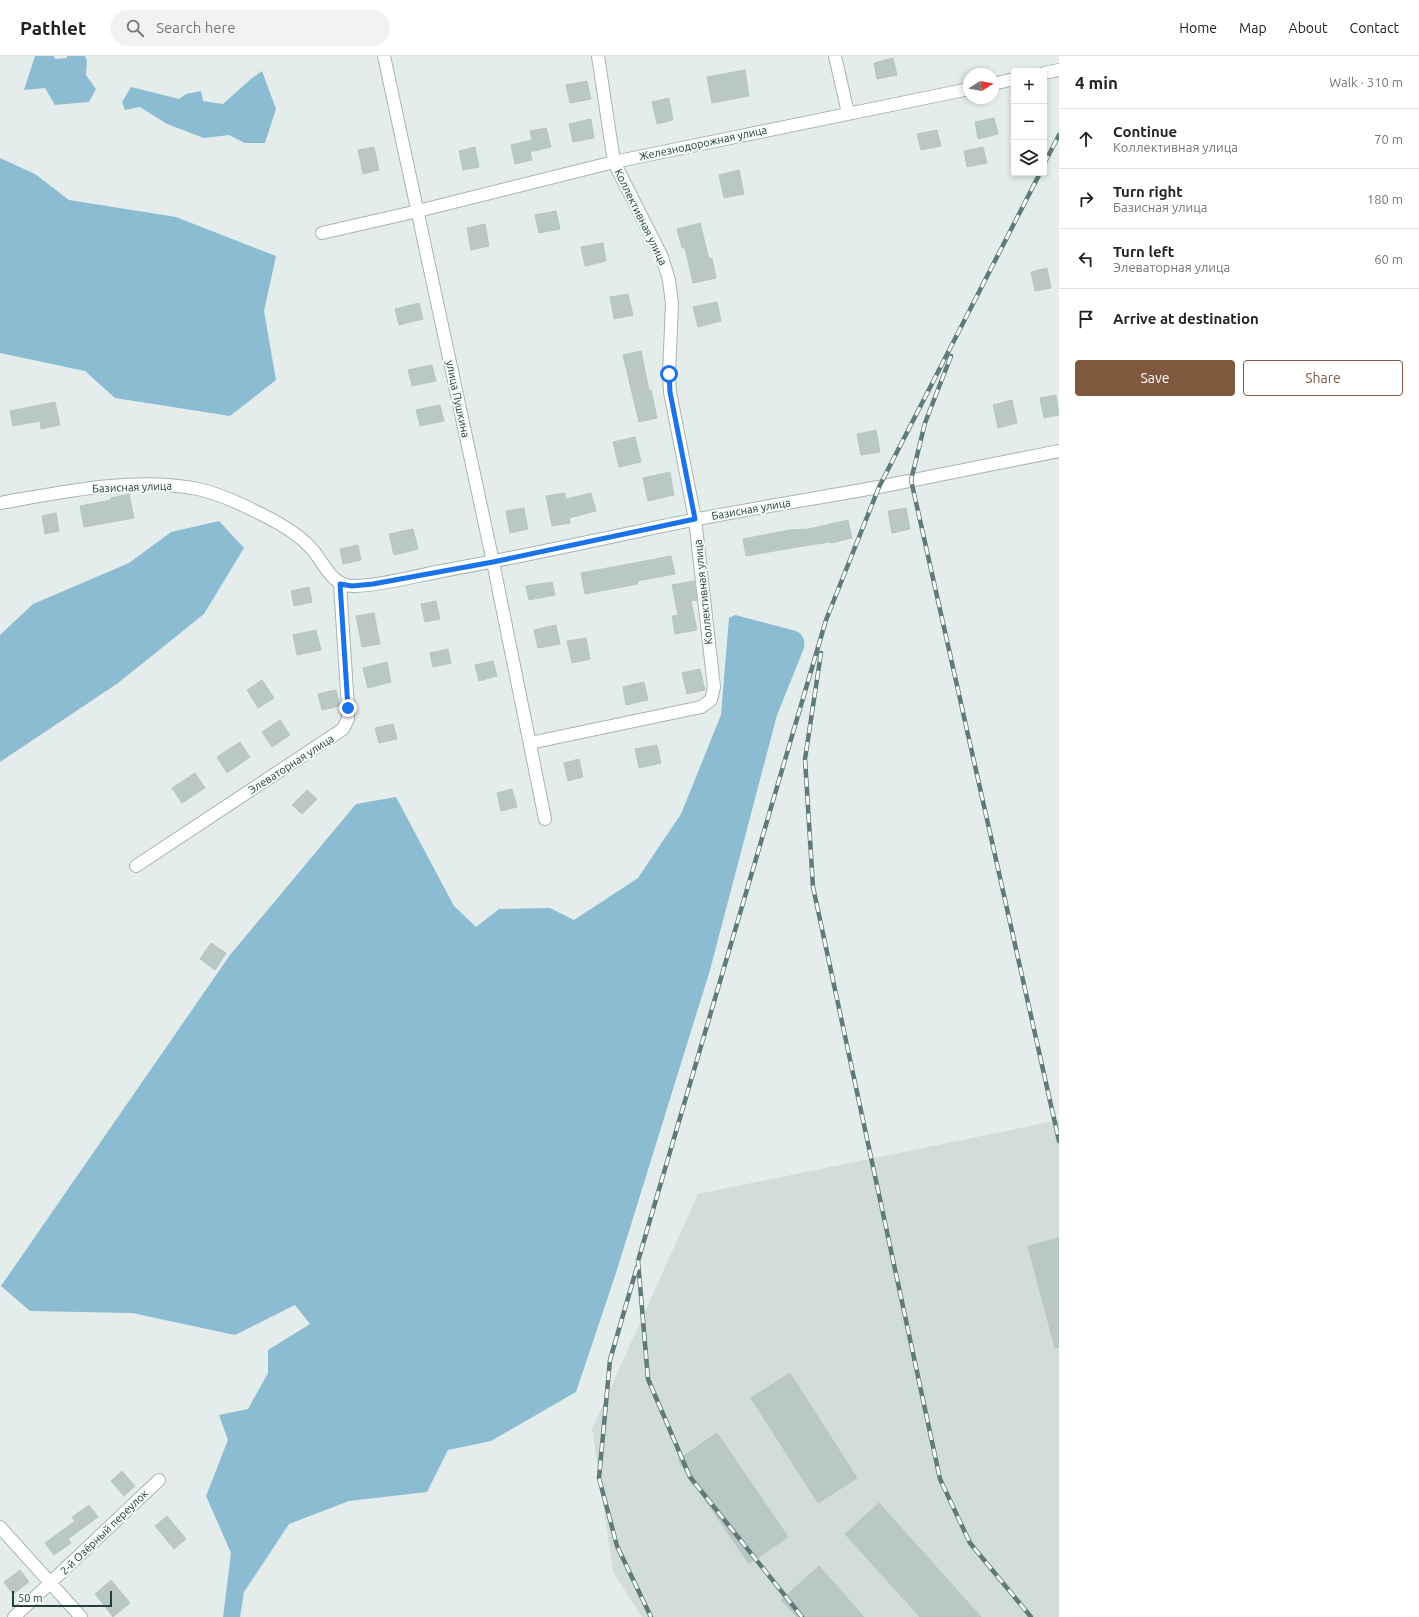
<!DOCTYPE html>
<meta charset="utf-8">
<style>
:root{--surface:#fff;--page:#f2f2f2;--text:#222;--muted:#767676;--line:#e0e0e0;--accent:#80583d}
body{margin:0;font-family:Ubuntu,sans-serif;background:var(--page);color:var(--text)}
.controls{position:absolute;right:12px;top:12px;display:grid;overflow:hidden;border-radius:4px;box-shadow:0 2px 6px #0003}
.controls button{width:36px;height:36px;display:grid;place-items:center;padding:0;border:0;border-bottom:1px solid var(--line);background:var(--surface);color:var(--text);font:20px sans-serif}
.compass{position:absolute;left:963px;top:12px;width:36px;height:36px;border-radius:50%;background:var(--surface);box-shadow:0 2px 6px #0003;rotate:79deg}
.scale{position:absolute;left:12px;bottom:10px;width:100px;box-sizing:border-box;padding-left:4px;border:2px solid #233f3c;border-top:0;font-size:11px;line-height:14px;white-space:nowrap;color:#233f3c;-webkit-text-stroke:3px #f4faf8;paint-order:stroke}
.stop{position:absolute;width:12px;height:12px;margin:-9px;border:3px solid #1a73e8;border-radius:50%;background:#fff}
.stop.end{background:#1a73e8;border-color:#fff;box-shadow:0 1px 4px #0008}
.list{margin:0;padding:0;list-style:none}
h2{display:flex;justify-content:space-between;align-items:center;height:52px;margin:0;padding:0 16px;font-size:17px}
h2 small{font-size:13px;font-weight:400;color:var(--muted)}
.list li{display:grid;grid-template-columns:26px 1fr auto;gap:12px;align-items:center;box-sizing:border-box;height:60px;padding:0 16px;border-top:1px solid var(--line)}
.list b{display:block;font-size:15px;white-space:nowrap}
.list p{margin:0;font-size:13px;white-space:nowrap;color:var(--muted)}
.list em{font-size:13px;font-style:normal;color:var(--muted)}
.actions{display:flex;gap:8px;padding:12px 16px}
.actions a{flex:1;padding:9px 0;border:1px solid var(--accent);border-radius:4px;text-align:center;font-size:14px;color:var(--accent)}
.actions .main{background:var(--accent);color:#fff}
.icon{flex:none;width:22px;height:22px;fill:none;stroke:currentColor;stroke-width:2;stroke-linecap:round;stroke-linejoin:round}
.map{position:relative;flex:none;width:1059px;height:1561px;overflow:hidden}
header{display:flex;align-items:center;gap:24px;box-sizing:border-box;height:56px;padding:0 20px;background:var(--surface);border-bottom:1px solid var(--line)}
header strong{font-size:19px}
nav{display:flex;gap:22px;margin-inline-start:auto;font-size:14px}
.search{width:280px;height:36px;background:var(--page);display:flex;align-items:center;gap:10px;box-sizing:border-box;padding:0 14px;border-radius:22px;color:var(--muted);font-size:15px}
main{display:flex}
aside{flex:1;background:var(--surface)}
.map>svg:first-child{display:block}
.built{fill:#d2ddda}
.water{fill:#8cbcd2}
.building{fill:#b9c8c4;stroke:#b6c7c3}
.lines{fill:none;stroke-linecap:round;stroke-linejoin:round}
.minor-casing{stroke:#a6b5b3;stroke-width:14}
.minor{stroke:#fff;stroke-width:12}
.rail-casing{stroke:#5e7b78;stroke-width:4.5}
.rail{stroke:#f4faf8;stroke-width:3;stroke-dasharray:9;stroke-linecap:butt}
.route{stroke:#1a73e8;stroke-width:5}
.labels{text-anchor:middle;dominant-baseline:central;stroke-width:4;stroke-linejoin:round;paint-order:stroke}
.street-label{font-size:11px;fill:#233f3c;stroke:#f4faf8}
</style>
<header>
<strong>Pathlet</strong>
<div class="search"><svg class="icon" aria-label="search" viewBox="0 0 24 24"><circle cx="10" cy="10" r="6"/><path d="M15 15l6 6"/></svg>Search here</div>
<nav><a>Home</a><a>Map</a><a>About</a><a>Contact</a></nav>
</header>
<main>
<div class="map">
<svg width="1059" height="1561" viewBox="0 0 1059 1561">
<rect width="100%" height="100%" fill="#e4edeb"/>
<path class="built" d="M1059 1064V1561H642L613 1516 592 1373 698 1138Z"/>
<path class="water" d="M35 0H54L55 3 67 2V0H85L87 5 86 19 96 33 89 46 55 49 45 32 24 34Z
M262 15 276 53 265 87H245L229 79 204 82 167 68 140 51 125 54 122 46 131 31 179 43 186 38 201 35 203 45 223 48 251 23Z
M0 102 35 118 69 144 176 161 276 200 264 255 276 324 230 360 115 342 85 315 0 297Z
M219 465 244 492 204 558 118 627 0 706V579L33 548 129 507 171 476Z
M735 559 796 575C804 579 805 584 804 592L777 659 710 914 616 1217 576 1336 491 1385 448 1394 427 1436 349 1445 289 1468 244 1536 240 1561H223L231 1497 206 1440 228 1384 219 1359 248 1353 268 1317V1294L310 1268 295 1249 235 1279 132 1257 30 1255 1 1230 230 899 356 748 396 741 454 850 476 871 499 853 550 852 574 864 638 822 681 758 721 659 729 562Z"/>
<path class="building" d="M893 2 897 19 877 23 874 7Z
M745 14 749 40 712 47 707 21Z
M587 25 591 43 570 47 566 29Z
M669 42 673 64 657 68 652 46Z
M994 62 998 78 978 83 975 66Z
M591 63 594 82 573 86 569 68Z
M546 72 551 91 530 96 532 104 515 108 511 89 532 84 530 75Z
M937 74 941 90 921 94 917 78Z
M374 91 379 114 363 118 358 94Z
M475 91 479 111 463 114 459 95Z
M983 91 987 107 967 111 964 95Z
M739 114 744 138 724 142 719 119Z
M556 155 560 173 539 177 535 159Z
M700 167 709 203 712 202 716 222 693 227 685 192H682L677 173Z
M485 168 489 190 471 194 467 172Z
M603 187 606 205 585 210 581 191Z
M1047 212 1051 232 1035 235 1031 216Z
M628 238 633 259 614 263 610 241Z
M717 246 721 265 698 271 693 251Z
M419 247 423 263 399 269 395 253Z
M641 295 649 335 651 334 657 362 639 366 623 299Z
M432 309 436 325 412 330 408 314Z
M1056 339 1059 359 1044 362 1040 342Z
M1012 344 1017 367 998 372 993 349Z
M55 346 60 369 41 373 40 365 13 370 10 355Z
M440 349 444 365 420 370 416 354Z
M876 374 880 396 861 399 857 378Z
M635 381 641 406 619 411 613 386Z
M670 416 674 439 648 445 643 422Z
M565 437 566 443 591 437 596 455 569 462 570 467 552 470 546 440Z
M129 438 134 462 84 471 80 450 111 444V442Z
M524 452 528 473 510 477 506 455Z
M906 452 910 473 892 477 888 455Z
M56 457 59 475 45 478 42 460Z
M848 464 852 482 831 487 830 486 797 491 746 500 743 483 790 474 809 473Z
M413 473 418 493 394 499 389 478Z
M358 489 361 504 343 508 340 493Z
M671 500 675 518 637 525 638 528 585 538 581 517Z
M694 525 697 544 691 545 697 574 675 578 672 560 678 559 672 529Z
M552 526 555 539 529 544 526 530Z
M309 531 312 546 294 550 291 535Z
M436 545 440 563 425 566 421 548Z
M374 557 380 588 362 591 356 560Z
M556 569 560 588 538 592 534 574Z
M316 574 321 594 297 599 293 579Z
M586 582 590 603 572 607 567 585Z
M448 593 451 607 433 611 430 597Z
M493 605 497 620 479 625 475 609Z
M387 606 391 626 368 632 363 612Z
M700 613 705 634 687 638 682 617Z
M262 624 274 642 258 652 247 634Z
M644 626 648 644 626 649 623 631Z
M336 634 340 650 322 654 318 638Z
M280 664 290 679 272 691 262 676Z
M393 668 397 683 379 687 375 672Z
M240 686 250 701 227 717 217 701Z
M657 689 661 707 639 712 635 693Z
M579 703 583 721 568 725 564 707Z
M195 717 205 732 182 747 172 732Z
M512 733 517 751 501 755 497 737Z
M307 734 317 743 302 758 292 749Z
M211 887 226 897 215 914 200 903Z
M1059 1182V1291L1055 1292 1028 1190Z
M790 1317 857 1422 818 1447 751 1342Z
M717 1377 788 1481 749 1508 678 1404Z
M122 1415 135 1430 124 1440 111 1425Z
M879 1447 981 1561H920L845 1478Z
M89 1449 98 1461 68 1483 71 1487 54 1499 45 1487 75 1465 72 1461Z
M167 1460 186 1483 174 1493 155 1470Z
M819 1510 864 1561H797L781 1544Z
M20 1514 29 1526 13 1538 4 1526Z
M111 1524 130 1547 113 1561 95 1538Z"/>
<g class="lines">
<g class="minor-casing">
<path id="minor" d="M384 0 493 506 545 763
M835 0 848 57
M1044 17 1059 14
M993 28 1014 23
M322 177 418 155 614 106 969 33
M0 447C63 436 135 420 198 433 221 438 245 450 265 460 281 468 299 479 311 492 324 506 331 531 355 530 384 529 414 520 442 515 510 503 577 488 644 474 722 457 801 445 879 431 939 419 999 407 1059 395
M530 687 701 651 711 644 714 631 695 463 670 336 669 318 672 247 669 224 662 201 614 106 598 0
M136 810 343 673 348 663V652L340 528
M0 1471 81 1561
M14 1561 159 1424"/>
</g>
<use href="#minor" class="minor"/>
<g class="rail-casing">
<path id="rail" d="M1044 108 1059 79
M951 300 925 367 911 424 1059 1085
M821 597 805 703 813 831 940 1423 970 1487 1031 1561
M637 1211 610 1304 599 1422 617 1490 651 1561
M802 1561 690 1421 648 1323 638 1205 826 564 879 431 1040 117"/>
</g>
<use href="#rail" class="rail"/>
</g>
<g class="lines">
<path class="route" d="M348 652 340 528 352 530 373 528 493 506 695 463 670 336 669 318"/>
</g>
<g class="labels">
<g class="street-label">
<text transform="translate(703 87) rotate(-12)">Железнодорожная улица</text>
<text transform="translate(641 161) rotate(64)">Коллективная улица</text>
<text transform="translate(458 343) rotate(78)">улица Пушкина</text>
<text transform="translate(132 431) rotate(-2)">Базисная улица</text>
<text transform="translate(751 453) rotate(-10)">Базисная улица</text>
<text transform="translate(703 536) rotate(-96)">Коллективная улица</text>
<text transform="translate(291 708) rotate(-33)">Элеваторная улица</text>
<text transform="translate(104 1476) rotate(-44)">2-й Озёрный переулок</text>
</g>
</g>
</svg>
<div class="controls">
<button>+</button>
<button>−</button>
<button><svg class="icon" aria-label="layers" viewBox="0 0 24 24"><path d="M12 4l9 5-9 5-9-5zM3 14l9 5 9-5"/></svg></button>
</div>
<svg class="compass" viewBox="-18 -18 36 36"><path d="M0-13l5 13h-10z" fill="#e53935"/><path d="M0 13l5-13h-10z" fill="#767676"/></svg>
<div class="scale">50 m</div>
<div class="stop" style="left:669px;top:318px"></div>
<div class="stop end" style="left:348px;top:652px"></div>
</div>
<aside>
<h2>4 min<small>Walk · 310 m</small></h2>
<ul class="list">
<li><svg class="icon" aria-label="ahead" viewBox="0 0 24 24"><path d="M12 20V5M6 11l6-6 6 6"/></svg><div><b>Continue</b><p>Коллективная улица</p></div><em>70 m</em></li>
<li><svg class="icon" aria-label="right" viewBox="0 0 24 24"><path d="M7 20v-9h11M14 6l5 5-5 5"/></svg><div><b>Turn right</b><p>Базисная улица</p></div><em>180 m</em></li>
<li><svg class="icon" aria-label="left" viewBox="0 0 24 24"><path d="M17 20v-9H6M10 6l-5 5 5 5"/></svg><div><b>Turn left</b><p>Элеваторная улица</p></div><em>60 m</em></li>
<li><svg class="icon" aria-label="arrive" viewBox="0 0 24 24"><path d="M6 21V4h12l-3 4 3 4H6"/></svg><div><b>Arrive at destination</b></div></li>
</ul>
<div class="actions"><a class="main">Save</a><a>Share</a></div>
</aside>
</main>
